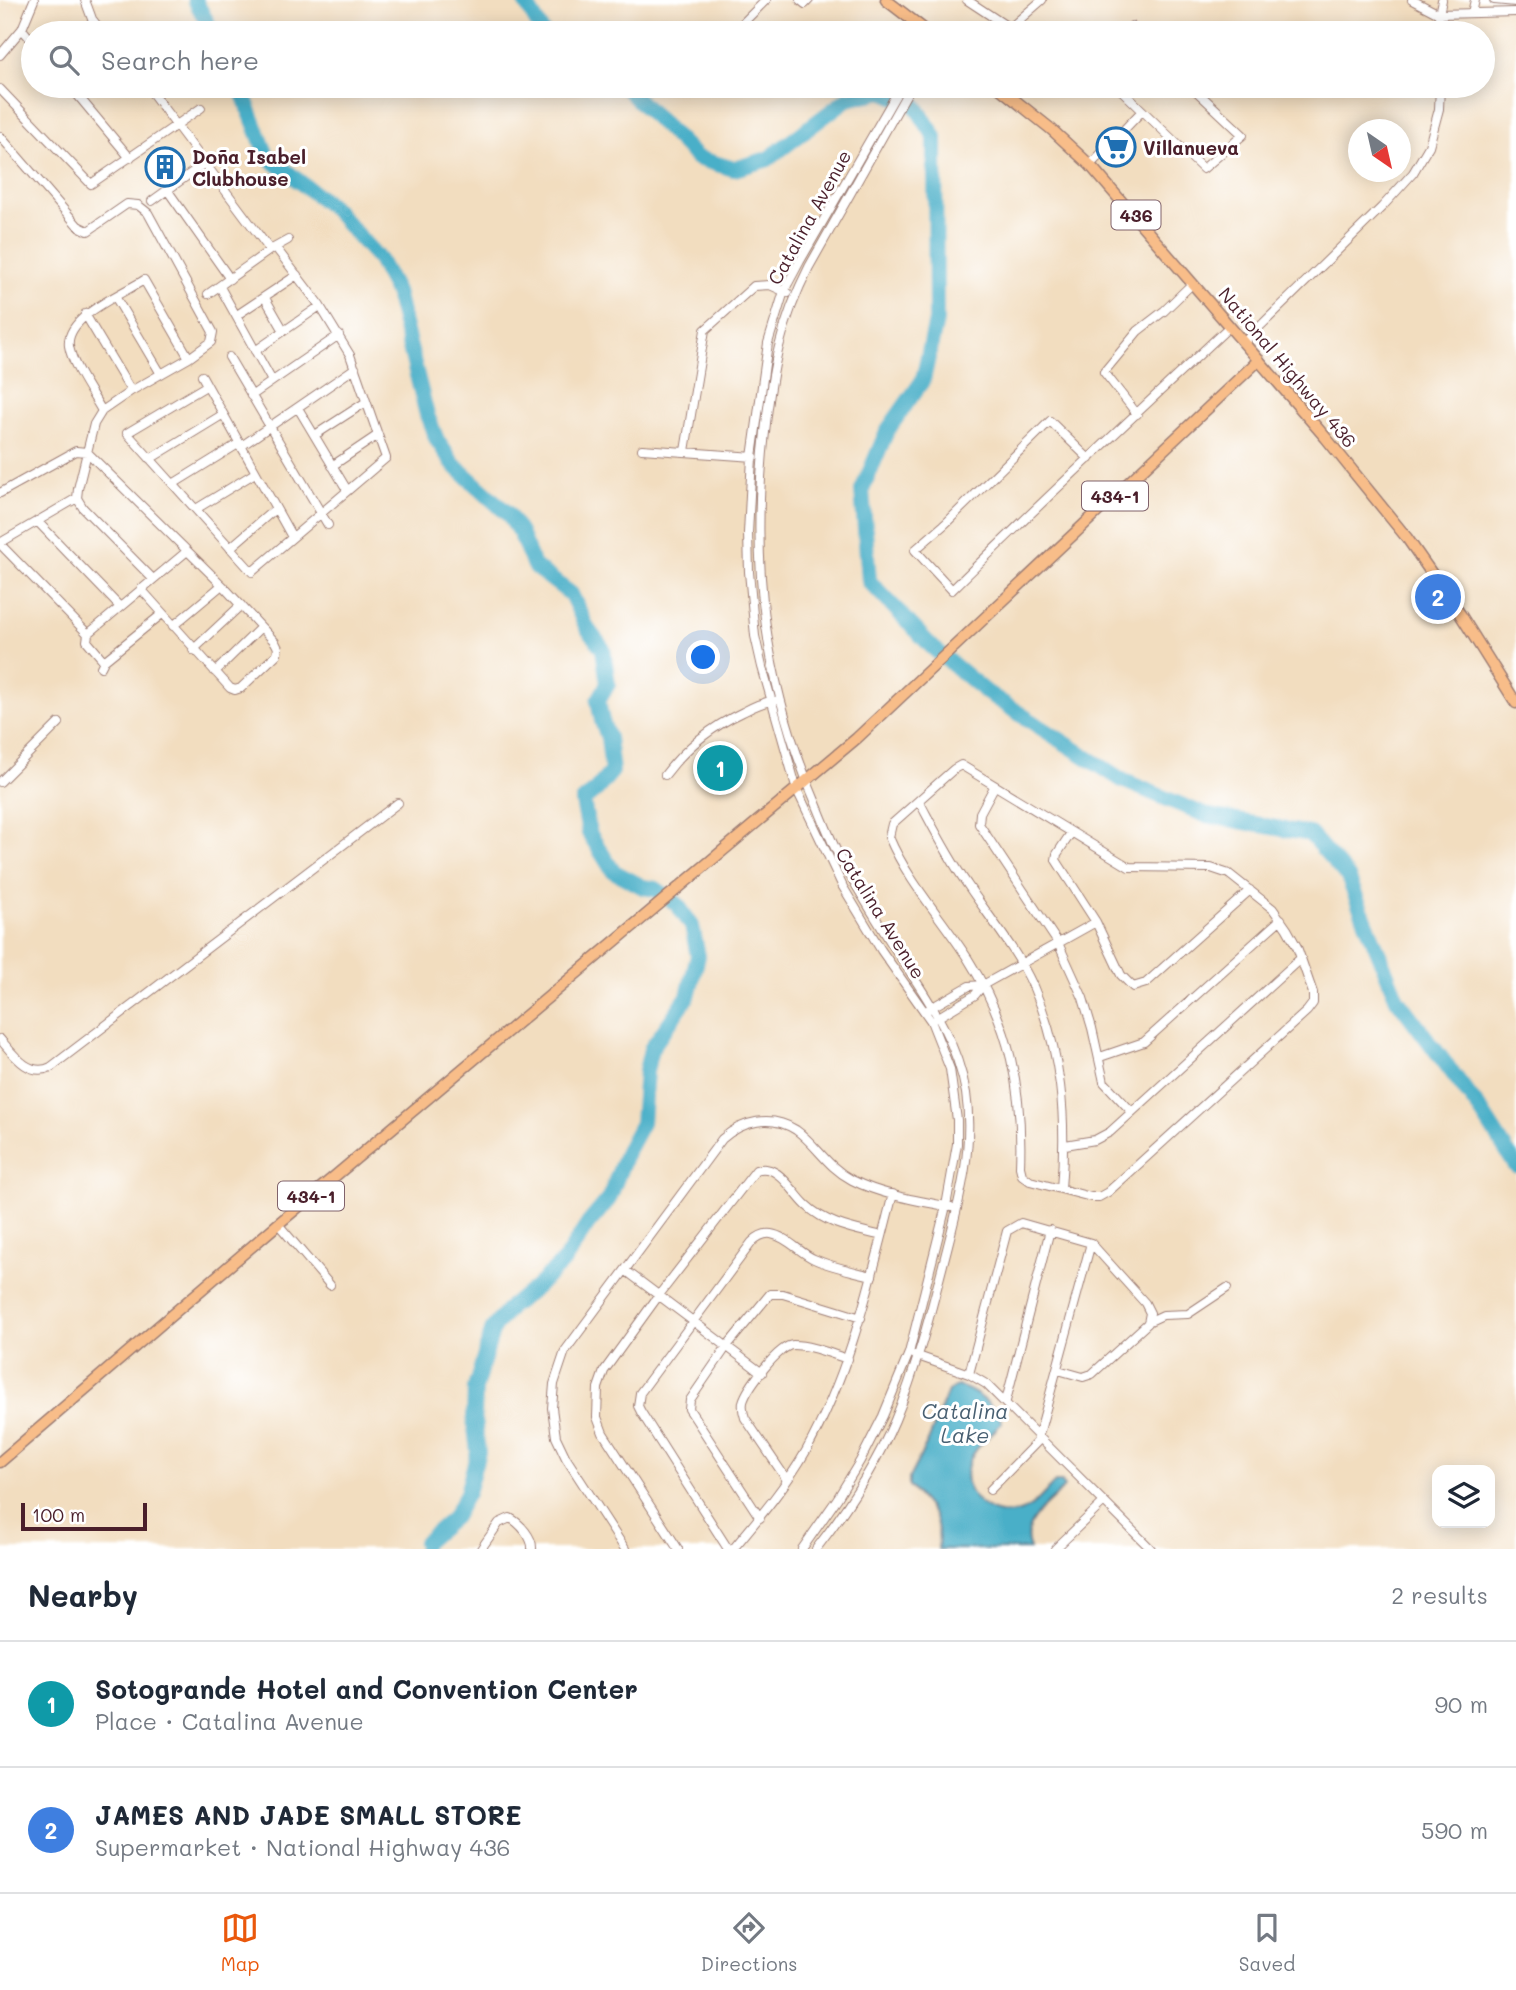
<!DOCTYPE html>
<meta charset="utf-8">
<style>
:root{--surface:#fff;--page:#f2f2f3;--text:#1f2937;--muted:#747a83;--line:#e0e1e3;--accent:#ea580c}
body{margin:0;font-family:Mali,sans-serif;background:var(--page);color:var(--text)}
.controls{position:absolute;right:21px;bottom:21px;display:grid;overflow:hidden;border-radius:14px;box-shadow:0 4px 18px #0003}
.controls button{width:63px;height:63px;display:grid;place-items:center;padding:0;border:0;border-bottom:2px solid var(--line);background:var(--surface);color:var(--text);font:35px sans-serif}
.compass{position:absolute;left:1348px;top:119px;width:63px;height:63px;border-radius:50%;background:var(--surface);box-shadow:0 4px 18px #0003;rotate:146deg}
.scale{position:absolute;left:21px;bottom:18px;width:126px;box-sizing:border-box;padding-left:7px;border:4px solid #4a1f2b;border-top:0;font-size:19px;line-height:24px;white-space:nowrap;color:#4a1f2b;-webkit-text-stroke:5px #fff;paint-order:stroke}
.you{position:absolute;left:704px;top:658px;width:24px;height:24px;margin:-18px;border:5px solid #fff;border-radius:50%;background:#1a73e8;box-shadow:0 0 0 10px #1a73e833}
.badge{display:grid;place-items:center;width:46px;height:46px;border-radius:50%;background:var(--accent);color:#fff;font-size:23px;font-weight:700}
.pin{position:absolute;translate:-50% -50%;border:4px solid #fff;box-shadow:0 2px 7px #0006}
.list{margin:0;padding:0;list-style:none}
h2{display:flex;justify-content:space-between;align-items:center;height:91px;margin:0;padding:0 28px;font-size:30px}
h2 small{font-size:23px;font-weight:400;color:var(--muted)}
.list li{display:grid;grid-template-columns:46px 1fr auto;gap:21px;align-items:center;box-sizing:border-box;height:126px;padding:0 28px;border-top:2px solid var(--line)}
.list b{display:block;font-size:26px;white-space:nowrap}
.list p{margin:0;font-size:23px;white-space:nowrap;color:var(--muted)}
.list em{font-size:23px;font-style:normal;color:var(--muted)}
.icon{flex:none;width:38px;height:38px;fill:none;stroke:currentColor;stroke-width:2;stroke-linecap:round;stroke-linejoin:round}
.map{position:relative;flex:none;width:1516px;height:1549px;overflow:hidden}
.search{position:absolute;background:var(--surface);box-shadow:0 4px 18px #0003;left:21px;right:21px;top:21px;height:77px;display:flex;align-items:center;gap:18px;box-sizing:border-box;padding:0 24px;border-radius:38px;color:var(--muted);font-size:26px}
.sheet{height:343px;background:var(--surface)}
nav{display:flex;justify-content:space-around;align-items:center;box-sizing:border-box;height:98px;border-top:2px solid var(--line);background:var(--surface);font-size:19px;color:var(--muted)}
nav a{display:grid;justify-items:center;gap:4px}
nav .on{color:var(--accent)}
.map>svg:first-child{display:block}
.water{fill:#48afc8;stroke:#49677a;stroke-width:2}
.lines{fill:none;stroke-linecap:round;stroke-linejoin:round}
.stream{stroke:#48afc8;stroke-width:2.5}
.river{stroke:#48afc8;stroke-width:16}
.minor-casing{stroke:#9e7e75;stroke-width:10}
.major-casing{stroke:#9e7e75;stroke-width:13}
.minor{stroke:#fff;stroke-width:8}
.major{stroke:#f8bd89;stroke-width:10}
.labels{text-anchor:middle;dominant-baseline:central;stroke-width:6;stroke-linejoin:round;paint-order:stroke}
.shield{fill:#fff;stroke:#80626b;stroke-width:2}
.shield-label{font-size:18px;font-weight:bold;fill:#4a1f2b}
.poi-label{font-size:19px;font-weight:bold;fill:#4a1f2b;stroke:#fff;text-anchor:start}
.street-label{font-size:19px;fill:#4a1f2b;stroke:#fff}
.water-label{font-size:21px;font-style:italic;fill:#496072;stroke:#fff}
</style>
<div class="map">
<svg width="1516" height="1549" viewBox="0 0 1516 1549">
<rect width="100%" height="100%" fill="#fff"/>
<filter id="ink" filterUnits="userSpaceOnUse"><feTurbulence type="fractalNoise" baseFrequency=".0143" numOctaves="2"/><feDisplacementMap in="SourceGraphic" scale="14" xChannelSelector="R" yChannelSelector="G"/><feConvolveMatrix kernelMatrix="1 2 1 2 8 2 1 2 1" color-interpolation-filters="sRGB"/></filter>
<filter id="wash" filterUnits="userSpaceOnUse"><feTurbulence type="fractalNoise" baseFrequency=".00686" numOctaves="4" result="noise"/><feDisplacementMap in="SourceGraphic" scale="28" xChannelSelector="R" yChannelSelector="G"/><feGaussianBlur stdDeviation="1.57" result="paint"/><feColorMatrix in="noise" values="0 0 0 0 0 0 0 0 0 0 0 0 0 0 0 0 0 1.4 0 .05"/><feComposite in="paint" operator="in"/></filter>
<g filter="url(#wash)">
<rect width="100%" height="100%" fill="#f2ddbf"/>
<path class="water" d="M957 1386C974 1389 995 1406 1002 1422 991 1437 974 1446 968 1465 958 1495 994 1523 1022 1511 1035 1506 1045 1492 1055 1482H1062L1064 1487 1061 1491C1045 1506 1019 1524 1030 1549H938C942 1517 929 1507 909 1486V1478L928 1441 948 1391Z"/>
<g class="lines">
<path class="stream" d="M418 1549 425 1542"/>
<path class="river" d="M195 0 213 33
M524 0 543 33
M240 86 267 156 334 209 378 258 396 292 427 415 437 440 453 464 508 514 520 533 534 566 571 594 587 628 603 649 608 684 598 701 602 721 608 738 612 771 596 790 583 801 589 833 613 871 643 887 656 889 677 904 692 926 698 956 688 996 651 1049 646 1071 642 1123 627 1151 609 1199 588 1224 564 1261 533 1290 511 1306 493 1328 475 1388 474 1419 478 1452 467 1493 454 1517 425 1542
M624 86 697 158 734 169 768 159 847 99 882 91 915 105 935 137 936 321 923 380 887 431 862 490 869 581 932 647 986 692 1122 780 1205 815 1310 834 1348 877 1397 999 1481 1111 1516 1166"/>
</g>
</g>
<g filter="url(#ink)">
<g class="lines">
<g class="minor-casing">
<path id="minor" d="M85 0 92 19 103 33
M800 0 805 4 809 0
M967 0 1017 33
M1412 0 1439 14 1516 12
M1494 0 1516 2
M1472 13 1475 0
M1010 28 1042 0
M22 29 33 42
M733 33 766 0
M990 33 998 22
M1124 33 1132 26
M1440 33 1439 14 1442 0
M0 55 22 29 34 0
M70 86 130 158
M147 86 270 250
M1117 86 1203 169 1243 135 1191 86
M0 89 91 184 201 108
M0 136 78 226 88 231 127 204 138 205 148 213 213 332 211 342 189 358 131 391 102 411 94 424 78 489 77 498 83 508 153 579
M1090 165 1142 111
M168 191 230 279
M152 201 205 163
M220 287 272 381
M208 294 270 250 288 240
M116 298 161 374
M265 298 284 331
M85 314 131 391
M237 315 297 275
M1244 342 1382 207 1413 173 1429 146 1439 109 1440 86
M255 351 320 306
M229 357 328 525
M202 376 292 537
M206 386 127 433 252 572 386 458 350 355 320 306 276 248
M251 396 339 335
M298 408 347 490
M102 411C92 393 72 365 69 346 65 317 122 294 144 280L189 358
M1137 414 1104 372 1138 331 1164 311 1193 283
M315 435 366 402
M240 447 355 368
M642 449 754 457
M685 451 705 330 754 286 770 285 788 293
M150 459 222 415
M1089 459 1050 421 945 524 915 550 952 590C1043 500 1137 413 1230 326
M332 466 378 435
M173 484 238 444
M0 493 76 451 87 452 222 585 275 642 278 648 277 654 241 688 235 690 230 688 141 589
M196 509 255 473
M37 521 120 607
M0 543 77 498
M0 544 88 634
M230 548 275 509
M173 626 222 585
M193 650 241 605
M104 661 87 641 88 634 186 552
M101 667 104 661 162 614
M215 672 261 627
M961 765 1129 867 1211 868 1229 874 1273 909 1287 929 1297 947 1313 993V1003L1307 1011 1108 1192 1099 1197H1091L1030 1181 1022 1175 1020 1167C1023 1089 1010 1025 968 959 942 918 908 882 889 837L892 824 954 769Z
M665 775C686 747 711 727 743 712 752 707 764 701 775 701
M0 782 59 723
M994 787 980 813 979 824 1058 943 1083 998 1092 1028 1104 1082 1132 1112
M919 801C934 829 948 857 967 884 989 917 1016 949 1033 986 1062 1052 1067 1119 1061 1189
M1071 833 1057 854 1056 860 1096 922 1121 975 1133 987 1146 983 1250 890
M929 1009 969 986 983 985
M937 1018 975 995 983 985 1096 922
M0 1039C13 1054 29 1078 51 1067L398 803
M1100 1057 1144 1042 1281 919
M1065 1145 1095 1140 1110 1132 1301 958
M278 1224 330 1285
M625 1270 762 1373
M1148 1322 1163 1315 1188 1314 1227 1288
M915 1355 969 1374 986 1384 1151 1549
M969 1374 1007 1231 1021 1223 1091 1243 1145 1303 1150 1313 1148 1323 1092 1374 1083 1377 1058 1370
M1006 1401 1050 1230
M787 1480 745 1418C743 1412 742 1408 743 1402 747 1388 779 1345 793 1345 811 1345 831 1354 848 1359
M990 1490 1037 1442 1091 1243
M760 1518 693 1415 689 1409 690 1400 727 1346 770 1294H783L861 1318
M481 1549 499 1523 510 1518C520 1523 533 1538 532 1549
M625 1549 566 1458 556 1437 552 1408 554 1384 565 1351 722 1139C742 1121 771 1114 796 1130 816 1144 827 1167 852 1180 881 1195 919 1201 951 1207
M678 1549 603 1433 597 1417 598 1388 604 1371 659 1295 756 1170C778 1162 792 1192 806 1205 827 1225 855 1229 882 1236
M728 1549 641 1412 638 1406 640 1393 752 1242C757 1237 763 1233 771 1234 786 1236 800 1253 814 1259 832 1267 852 1271 872 1276
M733 1549C759 1518 786 1486 806 1451 851 1370 870 1282 893 1194
M802 1549 837 1499 860 1461 883 1416 909 1353 946 1206 957 1144V1120L950 1069 931 1021 881 950 843 887 797 790 762 667 755 636 749 572 748 533 752 457 768 343 784 291 800 261 901 86
M816 1549C847 1509 875 1467 895 1420 918 1365 932 1307 947 1249 960 1198 974 1147 966 1093 956 1034 921 990 890 941 873 914 856 886 840 858 832 843 825 825 818 808 764 684 750 566 765 432 772 370 780 324 809 267L911 86
M1055 1549 1104 1502"/>
</g>
<g class="major-casing">
<path id="major" d="M886 0 929 33
M997 86 1051 129 1090 165 1326 438 1407 538 1460 614 1516 703
M0 1462 278 1224 857 738 1259 360"/>
</g>
<use href="#minor" class="minor"/>
<use href="#major" class="major"/>
</g>
</g>
<defs>
<g id="supermarket-ring" transform="scale(2.0125)"><circle r="9.5" fill="#fff" stroke="#1f6fb2" stroke-width="1.5"/><path d="M-6-5.5h2.5l.6 2H6L4.5 2H-2.5L-4.4-4H-6ZM-1.5 3.2a1.3 1.3 0 1 0 .1 0ZM3 3.2a1.3 1.3 0 1 0 .1 0Z" fill="#1f6fb2"/></g>
<g id="building-ring" transform="scale(2.0125)"><circle r="9.5" fill="#fff" stroke="#1f6fb2" stroke-width="1.5"/><path d="M-4-6H4V6H1V3H-1V6H-4ZM-2.5-4.3h1.7v1.8h-1.7ZM.8-4.3h1.7v1.8H.8ZM-2.5-1h1.7V.8h-1.7ZM.8-1h1.7V.8H.8Z" fill="#1f6fb2"/></g>
</defs>
<g fill-rule="evenodd">
<use href="#supermarket-ring" x="1116" y="147"/>
<use href="#building-ring" x="165" y="167"/>
</g>
<g class="labels">
<g class="shield">
<rect x="1111.5" y="200.5" width="49" height="29" rx="5"/>
<rect x="1082" y="481.5" width="66" height="29" rx="5"/>
<rect x="278" y="1181.5" width="66" height="29" rx="5"/>
</g>
<g class="shield-label">
<text x="1136" y="215">436</text>
<text x="1115" y="496">434-1</text>
<text x="311" y="1196">434-1</text>
</g>
<g class="poi-label">
<text x="1143" y="147">Villanueva</text>
<text x="192" y="156">Doña Isabel<tspan x="192" dy="22">Clubhouse</tspan></text>
</g>
<g class="street-label">
<text transform="translate(809 217) rotate(-61)">Catalina Avenue</text>
<text transform="translate(1288 367) rotate(50)">National Highway 436</text>
<text transform="translate(881 913) rotate(58)">Catalina Avenue</text>
</g>
<g class="water-label">
<text x="965" y="1410">Catalina<tspan x="965" dy="24">Lake</tspan></text>
</g>
</g>
</svg>
<div class="controls">
<button><svg class="icon" aria-label="layers" viewBox="0 0 24 24"><path d="M12 4l9 5-9 5-9-5zM3 14l9 5 9-5"/></svg></button>
</div>
<svg class="compass" viewBox="-18 -18 36 36"><path d="M0-13l5 13h-10z" fill="#e53935"/><path d="M0 13l5-13h-10z" fill="#747a83"/></svg>
<div class="scale">100 m</div>
<div class="you"></div>
<div class="pin badge" style="left:720px;top:768px;background:#0f9aa8">1</div>
<div class="pin badge" style="left:1438px;top:597px;background:#3f7fe0">2</div>
<div class="search"><svg class="icon" aria-label="search" viewBox="0 0 24 24"><circle cx="10" cy="10" r="6"/><path d="M15 15l6 6"/></svg>Search here</div>
</div>
<section class="sheet">
<h2>Nearby<small>2 results</small></h2>
<ul class="list">
<li><span class="badge" style="background:#0f9aa8">1</span><div><b>Sotogrande Hotel and Convention Center</b><p>Place · Catalina Avenue</p></div><em>90 m</em></li>
<li><span class="badge" style="background:#3f7fe0">2</span><div><b>JAMES AND JADE SMALL STORE</b><p>Supermarket · National Highway 436</p></div><em>590 m</em></li>
</ul>
</section>
<nav>
<a class="on"><svg class="icon" aria-label="map" viewBox="0 0 24 24"><path d="M3 6l6-2 6 2 6-2v14l-6 2-6-2-6 2zM9 4v14M15 6v14"/></svg>Map</a>
<a><svg class="icon" aria-label="directions" viewBox="0 0 24 24"><path d="M12 3l9 9-9 9-9-9zM9 14v-3h6M13 9l2 2-2 2"/></svg>Directions</a>
<a><svg class="icon" aria-label="saved" viewBox="0 0 24 24"><path d="M7 4h10v16l-5-4-5 4z"/></svg>Saved</a>
</nav>
